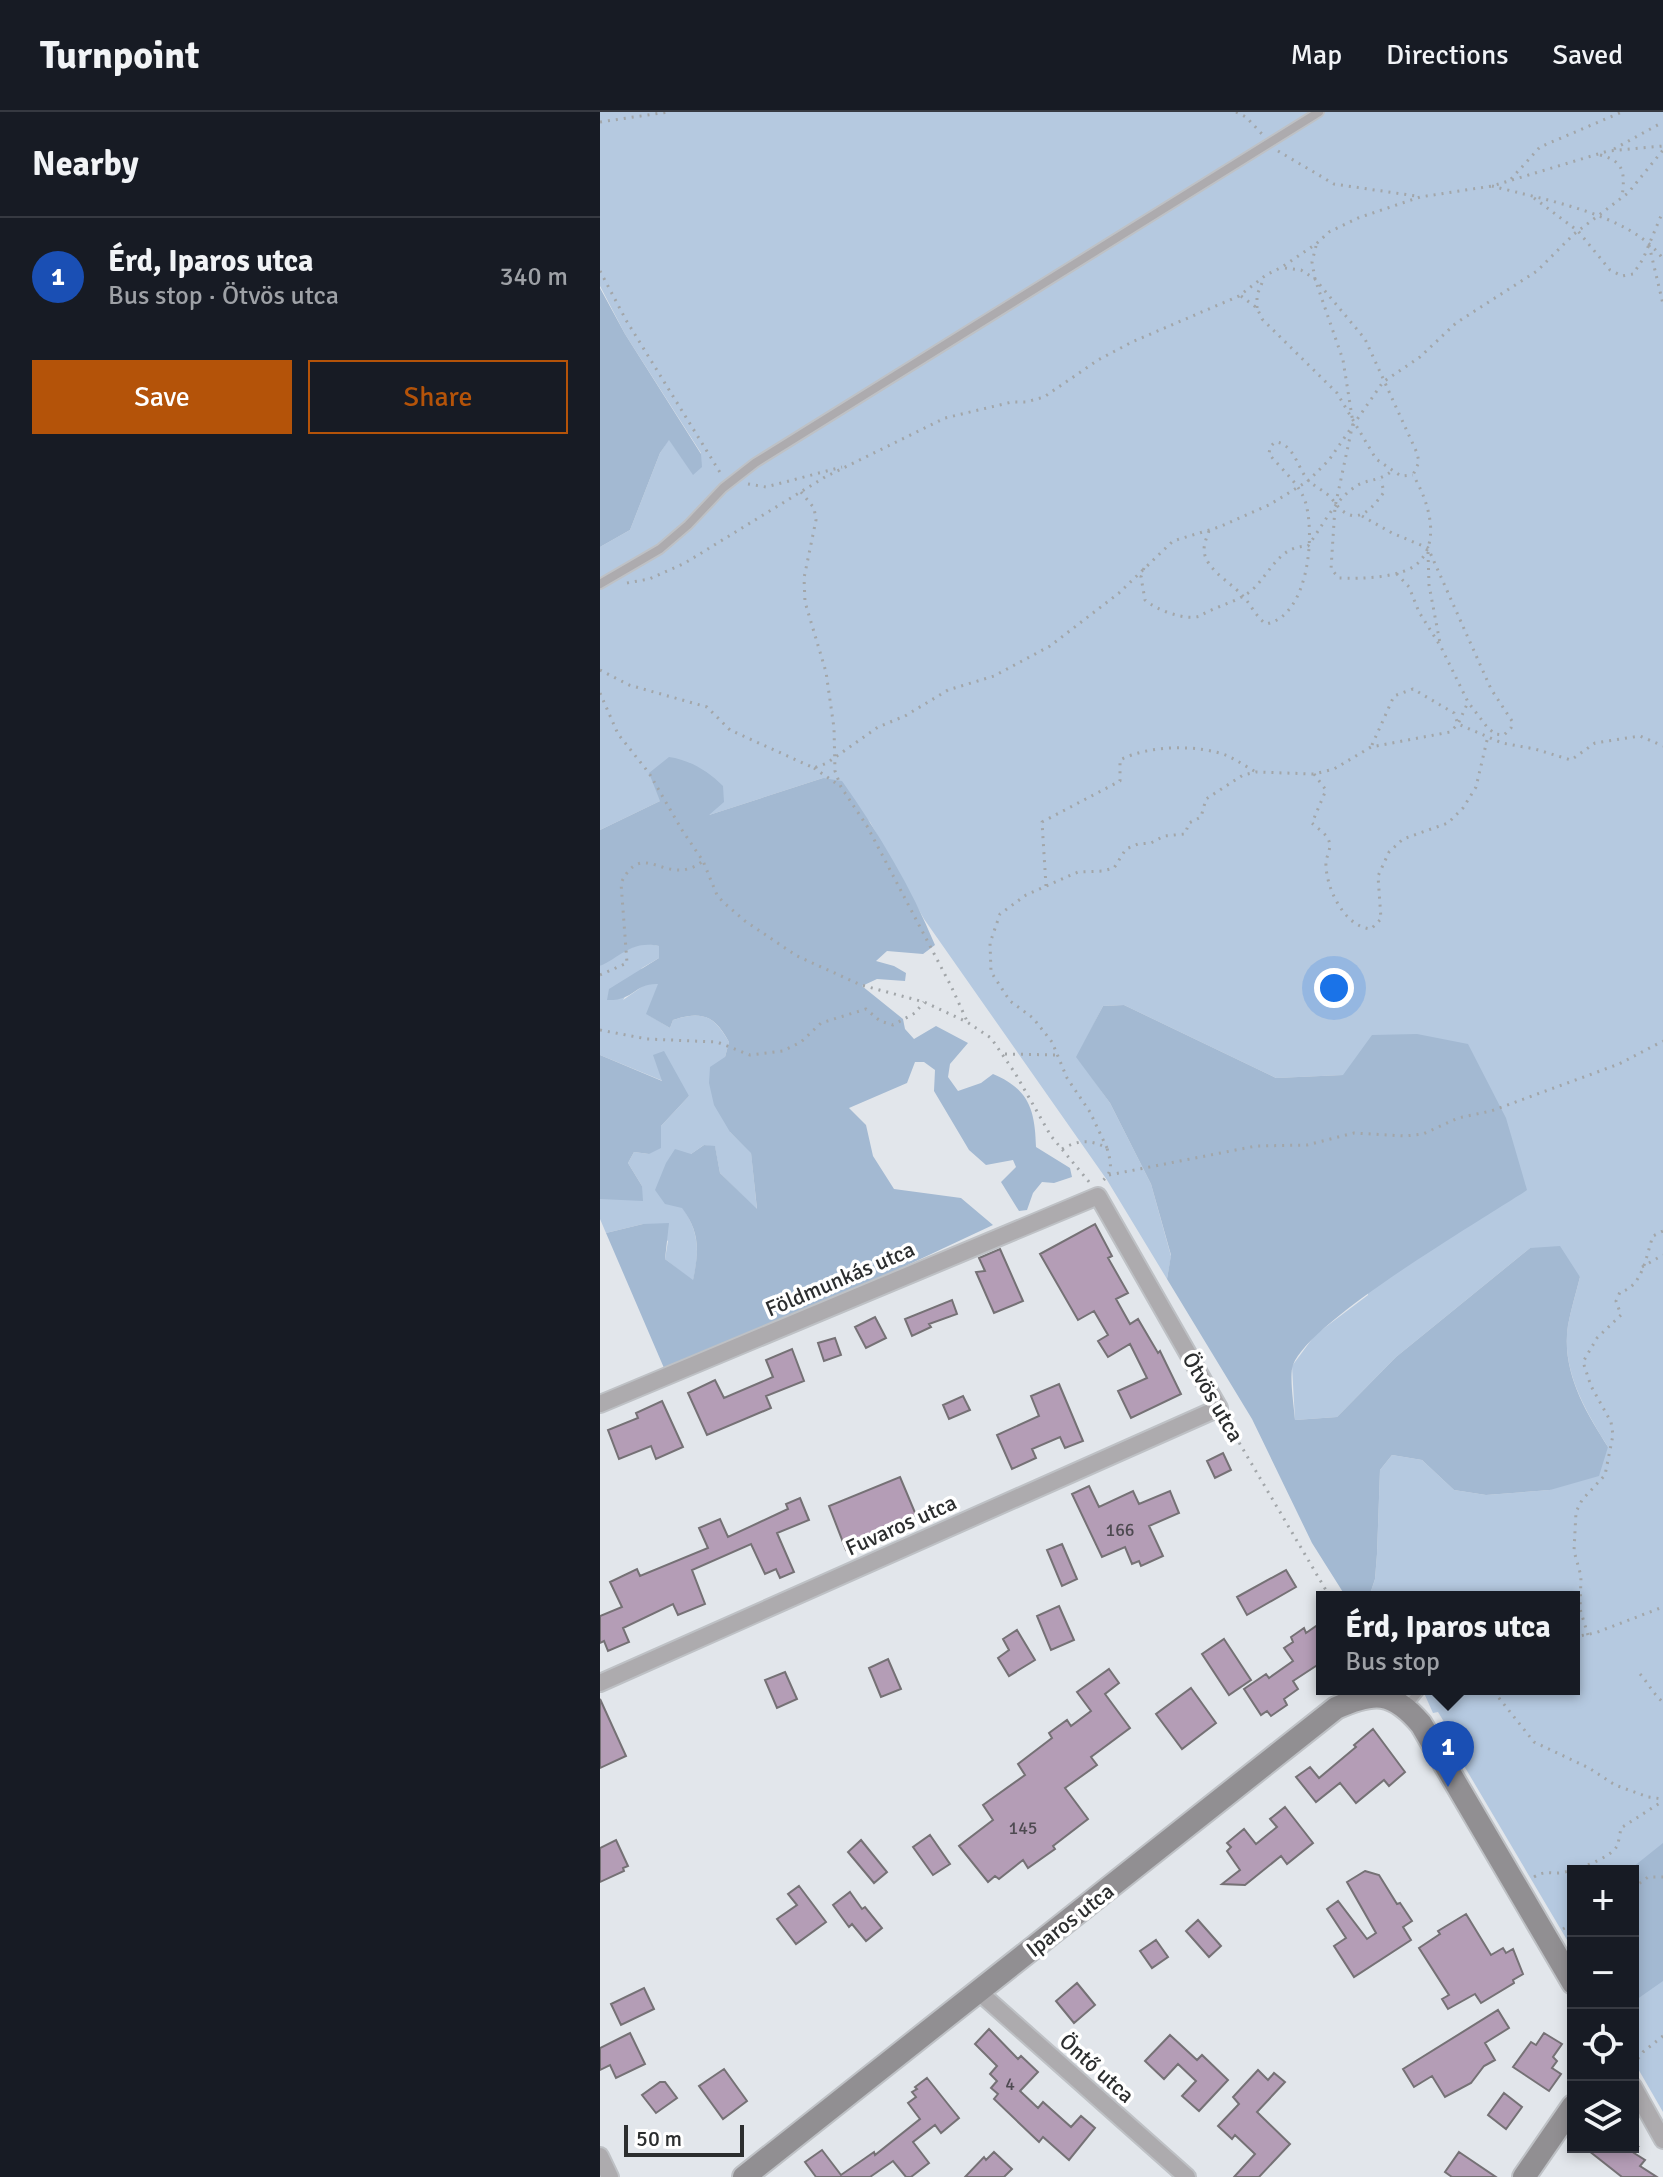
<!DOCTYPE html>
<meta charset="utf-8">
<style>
:root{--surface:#171b24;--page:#242831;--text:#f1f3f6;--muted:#9ea1a6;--line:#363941;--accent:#b45309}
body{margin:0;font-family:Signika,sans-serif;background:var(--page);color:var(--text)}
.controls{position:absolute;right:24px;bottom:24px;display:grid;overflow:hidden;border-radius:0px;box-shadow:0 4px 12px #0003}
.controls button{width:72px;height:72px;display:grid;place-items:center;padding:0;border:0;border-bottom:2px solid var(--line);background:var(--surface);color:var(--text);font:40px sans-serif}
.scale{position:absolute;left:24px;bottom:20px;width:120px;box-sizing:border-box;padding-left:8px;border:4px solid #2c2e2f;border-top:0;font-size:22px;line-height:28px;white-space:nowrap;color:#2c2e2f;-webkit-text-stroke:6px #fff;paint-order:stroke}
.you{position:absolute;left:734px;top:876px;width:28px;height:28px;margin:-20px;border:6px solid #fff;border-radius:50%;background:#1a73e8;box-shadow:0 0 0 12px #1a73e833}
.badge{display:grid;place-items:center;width:52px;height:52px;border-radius:50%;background:var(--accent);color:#fff;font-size:26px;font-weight:700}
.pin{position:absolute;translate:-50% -66px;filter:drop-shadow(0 2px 4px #0008)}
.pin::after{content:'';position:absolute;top:42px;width:28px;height:24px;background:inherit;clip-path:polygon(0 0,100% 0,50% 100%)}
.popup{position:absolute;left:716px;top:1479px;width:264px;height:104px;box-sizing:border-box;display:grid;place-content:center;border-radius:0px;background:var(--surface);filter:drop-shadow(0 2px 6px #0005);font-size:26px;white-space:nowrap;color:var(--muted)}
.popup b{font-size:30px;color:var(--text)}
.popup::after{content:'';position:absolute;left:50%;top:100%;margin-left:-16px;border:16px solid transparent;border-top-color:var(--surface)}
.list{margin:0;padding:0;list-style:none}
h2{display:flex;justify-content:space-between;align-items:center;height:104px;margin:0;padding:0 32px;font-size:34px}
h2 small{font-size:26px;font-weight:400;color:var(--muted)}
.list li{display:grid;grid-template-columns:52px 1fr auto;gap:24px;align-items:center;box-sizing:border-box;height:120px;padding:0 32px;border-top:2px solid var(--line)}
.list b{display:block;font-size:30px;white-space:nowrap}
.list p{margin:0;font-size:26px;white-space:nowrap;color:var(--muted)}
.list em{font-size:26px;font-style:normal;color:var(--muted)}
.actions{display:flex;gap:16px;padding:24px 32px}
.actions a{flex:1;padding:18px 0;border:2px solid var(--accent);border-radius:0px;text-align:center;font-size:28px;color:var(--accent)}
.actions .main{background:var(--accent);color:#fff}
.icon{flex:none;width:44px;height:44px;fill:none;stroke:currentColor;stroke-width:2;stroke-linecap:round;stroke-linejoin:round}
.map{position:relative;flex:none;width:1063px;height:2065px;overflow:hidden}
header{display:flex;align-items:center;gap:48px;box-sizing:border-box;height:112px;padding:0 40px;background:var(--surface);border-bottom:2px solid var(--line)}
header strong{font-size:38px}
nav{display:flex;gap:44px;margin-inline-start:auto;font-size:28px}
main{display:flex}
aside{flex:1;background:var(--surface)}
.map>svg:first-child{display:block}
.green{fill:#b5c9e0}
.forest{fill:#a3b9d2}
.building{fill:#b49db6;stroke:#757175;stroke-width:2}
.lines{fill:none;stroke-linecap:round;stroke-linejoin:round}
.lane-casing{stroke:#bec1c5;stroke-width:12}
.street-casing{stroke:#bec1c5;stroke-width:20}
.secondary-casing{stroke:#bec1c5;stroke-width:26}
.path{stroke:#a2a6a9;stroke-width:3;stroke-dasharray:2 6;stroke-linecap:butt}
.lane{stroke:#adabae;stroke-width:8}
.street{stroke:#adabae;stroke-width:16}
.secondary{stroke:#918f92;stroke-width:22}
.labels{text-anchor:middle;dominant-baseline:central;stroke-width:7;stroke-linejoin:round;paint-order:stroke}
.number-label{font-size:18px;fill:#4e4a51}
.street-label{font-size:22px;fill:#2c2e2f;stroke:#fff}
</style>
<header>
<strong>Turnpoint</strong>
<nav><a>Map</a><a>Directions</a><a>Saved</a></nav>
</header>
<main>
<aside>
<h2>Nearby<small></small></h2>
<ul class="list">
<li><span class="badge" style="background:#1a4fb4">1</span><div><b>Érd, Iparos utca</b><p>Bus stop · Ötvös utca</p></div><em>340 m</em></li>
</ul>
<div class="actions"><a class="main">Save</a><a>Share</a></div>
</aside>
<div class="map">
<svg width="1063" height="2065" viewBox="0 0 1063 2065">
<rect width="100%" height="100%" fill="#e2e6eb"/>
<path class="green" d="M0 0H1063V2000L1033 1948V1759H973V1838L847 1625 849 1618 838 1600 833 1601 824 1581 830 1577H974V1485H769L775 1467 777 1442 780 1358 792 1343 822 1348 854 1378 886 1383 950 1378 1008 1335C985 1298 961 1258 968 1213 971 1197 976 1181 980 1165L930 1136 796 1245 737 1305 695 1308 692 1254 715 1223 768 1183 743 963 676 966 524 893 503 894 477 945 510 991 551 1072 571 1144 567 1167 507 1068 324 807 270 710 223 666 106 704 60 689 0 718V435L30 418 60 341 69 327 93 362 101 341 25 222 0 174Z
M44 831 59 834V846L42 856 23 888 46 872H59L47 902 70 916 73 908C103 898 114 904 129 930L125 945 130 1020 151 1040 157 1098 120 1061 115 1035 104 1033 91 1042 82 1095C100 1121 99 1140 93 1169L65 1147 68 1129 43 1112 6 1121 0 1107V1087H12L42 1074 28 1051 34 1040 49 1042 61 1014 89 984 63 969 0 943V854L22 839Z"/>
<path class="forest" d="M0 176 25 222 101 342 102 355 93 363 69 328 60 341 30 418 0 435Z
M69 645C90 648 108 659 123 674L124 690 109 703 223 666 242 669C278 720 311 775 335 833L323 842 287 839 276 849 294 854 306 861 305 869 277 867 262 874 303 907 305 917 314 927 336 914 368 931 350 952 348 965 358 979 381 971 393 962C429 977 435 998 436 1035L470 1056 472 1065 454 1071 442 1070 433 1081 427 1098 419 1099 401 1070 416 1055 413 1048 386 1053 369 1038 334 979 335 958 324 950H315L307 971 249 996 266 1013 273 1044 294 1077 361 1086 393 1113 282 1165 64 1256 6 1121 43 1112 69 1111 65 1147 93 1168C99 1139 100 1120 82 1096L65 1092 55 1078 66 1051 75 1037 91 1042 104 1033 115 1034 120 1061 157 1097 151 1041 130 1020 114 993 109 971 110 955 125 945 129 930C115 904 102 898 73 908L70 916 46 902 58 872C34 871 35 889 7 888L9 877 59 846V834C32 828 22 844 0 854V718L60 689 49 661Z
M524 893 676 966 743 963 772 923 817 922 868 932 906 1006 927 1078C880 1109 710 1208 693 1253 689 1263 694 1295 695 1308L737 1305 796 1245 930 1136 960 1134 980 1165C976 1181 971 1197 968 1213 961 1259 985 1299 1008 1335L999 1364 950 1378 886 1383 854 1378 822 1348 792 1343 780 1358 777 1442 775 1467 769 1485H746L712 1431 652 1307 567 1167 571 1143 551 1072 510 991 476 945 503 894Z
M64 939 89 984 61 1014V1036L49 1042 34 1040 28 1051 42 1074 43 1089 0 1087V943L62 969 53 943Z
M1063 1731V1869L1033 1890V1759H1028Z"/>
<path class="building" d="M495 1112 512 1144 508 1146 528 1181 516 1187 530 1212 538 1207 558 1241 560 1239 581 1282 531 1306 518 1279 547 1266 530 1232 508 1245 498 1229 508 1223 494 1199 478 1208 440 1142Z
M400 1137 423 1189 394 1201 376 1160 385 1159 379 1146Z
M352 1188 357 1202 329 1212 331 1215 312 1224 305 1207Z
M275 1205 286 1226 266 1236 255 1215Z
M235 1226 241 1243 224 1249 218 1231Z
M192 1237 204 1269 166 1284 171 1296 107 1323 88 1281 115 1268 124 1286 173 1265 166 1248Z
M459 1272 483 1329 465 1336 460 1325 432 1337 436 1346 412 1357 397 1323 439 1304 431 1284Z
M363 1284 370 1298 349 1307 343 1293Z
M62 1289 83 1335 56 1347 51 1334 19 1347 8 1318 38 1306 36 1301Z
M623 1341 631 1358 615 1366 607 1349Z
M300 1365 316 1403 274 1421 276 1426 246 1438 229 1394Z
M489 1374 499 1395 533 1379 539 1392 570 1379 579 1401 549 1414 563 1444 541 1454 539 1449 532 1452 525 1435 502 1445 472 1382Z
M200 1386 209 1408 177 1421 194 1460 180 1466 176 1457 165 1462 151 1432 92 1458 105 1492 78 1503 73 1492 23 1516 29 1530 8 1539 4 1529 0 1531V1504L22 1495 10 1470 37 1457 40 1464 108 1436 99 1416 120 1407 128 1425 188 1397 186 1392Z
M462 1432 477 1467 462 1474 447 1438Z
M686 1458 696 1475 647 1503 637 1485Z
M459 1494 474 1528 451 1538 437 1504Z
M722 1510V1550L693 1569 698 1577 684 1587 687 1593 671 1604 667 1599 661 1603 644 1577 666 1562 669 1566 693 1549 684 1536 693 1530 691 1525 704 1516 706 1521Z
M417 1518 435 1548 409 1564 398 1546 409 1538 403 1527Z
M624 1527 651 1568 629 1583 602 1542Z
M288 1547 301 1577 281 1585 269 1556Z
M509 1557 519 1571 505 1582 530 1616 491 1645 497 1653 465 1676 488 1707 453 1734 455 1737 428 1756 423 1748 399 1767 395 1764 388 1770 359 1734 393 1708 383 1693 425 1663 418 1652 452 1626 449 1621 467 1608 471 1614 491 1599 477 1580Z
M185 1560 197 1587 177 1596 165 1568Z
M591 1576 616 1611 582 1637 556 1602Z
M0 1587 26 1644 0 1656Z
M773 1617 805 1660 789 1674 784 1668 756 1691 740 1671 716 1690 696 1665 710 1655 719 1666 756 1635 754 1633Z
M685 1695 713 1731 687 1752 681 1744 645 1773 622 1772 640 1758 627 1739 631 1735 627 1731 644 1717 656 1732 677 1715 670 1707Z
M330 1723 350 1752 333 1763 313 1735Z
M16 1728 28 1754 23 1756 24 1759 0 1770V1736Z
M261 1728 287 1760 274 1771 248 1740Z
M765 1759 779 1763 797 1792 800 1791 812 1809 803 1815 811 1828 754 1865 734 1834 746 1826 727 1797 738 1789 767 1827 776 1821 747 1770Z
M199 1774 226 1810 196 1832 177 1807 197 1793 188 1782Z
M250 1780 262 1797 265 1795 282 1816 266 1829 252 1812 249 1815 233 1793Z
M866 1802 891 1843 903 1836 906 1841 913 1837 923 1862 913 1868 914 1871 881 1891 875 1882 848 1897 842 1887 849 1883 819 1836 840 1822 838 1819Z
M598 1808 621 1834 609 1845 586 1819Z
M556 1828 568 1845 552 1856 540 1839Z
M477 1871 495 1893 474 1911 456 1889Z
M44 1876 54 1897 21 1913 11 1892Z
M898 1898 909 1916 885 1931 895 1948 884 1954 871 1971 845 1985 832 1964 814 1975 803 1957Z
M389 1917 418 1947 421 1944 438 1960 420 1979 438 1996 443 1990 471 2015 481 2004 495 2016 469 2048 443 2025 439 2030 394 1987 398 1982 391 1976 397 1969 390 1962 397 1954 375 1932Z
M30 1921 45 1952 16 1966 10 1953 0 1958V1936Z
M944 1921 962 1932 953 1945 957 1949 952 1956 961 1962 949 1979 913 1955 931 1930 936 1933Z
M570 1923 597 1948 602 1943 628 1968 599 1999 582 1984 596 1969 578 1952 564 1967 545 1949Z
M124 1957 147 1989 123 2007 99 1974Z
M658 1958 668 1968 674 1961 685 1970 657 2000 690 2032 659 2065H634L655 2042 635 2023 632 2027 618 2014 639 1992 633 1985Z
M327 1966 359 2006 341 2021 335 2013 313 2030 329 2051 311 2065H306L293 2049 270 2065H216L205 2050 222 2038 241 2063 274 2040 275 2043 320 2007 308 1991 316 1985 312 1980 317 1977 315 1975Z
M60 1970H65L77 1986 56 2001 42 1983Z
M904 1981 922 1995 906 2017 888 2003Z
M984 2035H1038L1034 2041 1045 2048 1040 2054 1057 2065H1022Z
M394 2040 412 2057 404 2065H365L384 2045 386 2048Z
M859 2040 896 2065H852L845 2060Z"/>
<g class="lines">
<g class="lane-casing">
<path id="lane" d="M0 472 60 437 88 413 123 376 155 351 719 0
M807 1594 821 1577"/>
</g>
<g class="street-casing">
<path id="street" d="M0 1292 498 1084 619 1296 0 1571
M379 1880 587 2065
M1033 1974 1063 2028
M0 2044 10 2065"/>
</g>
<g class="secondary-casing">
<path id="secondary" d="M144 2065 736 1596C774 1579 792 1578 821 1612L973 1871
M924 2065 973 1994"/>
</g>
<path class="path" d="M636 0 646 5 662 22
M0 10 68 0
M1014 37 1063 10
M678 39 734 72 816 84
M1000 43C1025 49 1025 62 1022 85
M911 67 940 35 1022 0
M892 74C944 88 1031 102 1063 147
M934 86 978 119 1010 158 1022 164 1033 162 1043 147 1063 99
M1049 133 1063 192
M716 134 712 150 715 167 743 248 753 311 735 395 731 457 739 466C760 467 803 466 818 451 842 428 827 386 813 363
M685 156 701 158 715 167 765 227 817 341 819 350 813 363
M0 159 26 208 121 362
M641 184 657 196 662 207 737 281 776 347 801 364 813 363
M657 196V183L664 166
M148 372 166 375 242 355
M201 380 214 396 216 408 204 466 205 490 226 560 234 616 235 659 241 675 267 714 351 874 367 909
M762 404 792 421 828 436 891 577 912 609 911 616 904 623 895 622 887 615 868 590 841 535 819 500 809 475 796 461
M609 419C607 424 604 432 604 438 605 457 630 470 641 482 651 492 655 504 666 512 708 504 715 426 706 392 701 373 682 358 669 342L670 335 675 330C693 331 697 354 707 367 714 375 726 379 732 387 752 416 768 403 784 380L781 368
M828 440 829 473 840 531
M544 456 541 465 545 488C557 498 585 509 600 504 616 494 637 490 651 479 671 461 678 434 708 434 721 416 734 390 752 377 765 366 777 371 792 359
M27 471 49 467 85 451 225 365 345 306 412 290H426L444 285 498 248 532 230 639 184 666 163 682 155 716 132 729 120 758 106 820 85 892 74 1008 39 1063 34
M0 558 29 573 107 595 130 618 214 656 227 651 278 615 305 604 348 578 394 564 450 534 519 481 573 429 619 415 669 393 708 369 729 348 783 270 820 245 856 211 937 159 974 122 1028 81 1063 38
M0 581 18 622 49 661 82 718 103 749 117 783 123 790 145 809 197 844 261 873 324 890 367 910 391 926 415 961 451 1024 490 1071
M772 633 794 584 813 577 854 601 858 612 902 631 935 637 971 648 995 631 1040 624 1063 634
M214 656 240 674
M714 662 726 678 712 711C718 717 727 722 729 729 732 738 725 745 726 754 727 778 745 815 771 817L781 807 778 764 789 740 803 727 848 711 863 696 876 675 888 624
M446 774 442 710 520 669V648C549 633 598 632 628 644 638 649 647 655 656 660
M0 863 27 851 21 771C44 724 66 778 103 749
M0 918 47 927 117 930 150 943 183 939 201 930 221 911 266 897 280 909 293 913 315 901 324 890
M405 942 458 943
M507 1036 490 1000 467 966 452 930 433 906 410 889 391 860 390 831 400 802 426 783 478 760 503 759 514 756 526 737 538 732 551 731 564 724 585 722 589 711 601 705 606 687 643 663 656 660 714 662 734 657 771 635 850 620 858 612 868 590
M462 1037C478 1028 490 1027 507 1036 511 1051 514 1060 501 1070
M509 1063 656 1034 707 1033 754 1021 805 1024 823 1022 858 1006 891 999 1019 952 1063 929
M1042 1155 1063 1143
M627 1310 730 1485
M988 1523 980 1497 981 1464 974 1439 976 1400 982 1388 1005 1363 1013 1323 1011 1310 991 1274 983 1250 997 1226 1021 1203 1016 1189 1020 1180C1043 1175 1046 1143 1053 1124L1063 1119
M974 1525 995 1521 1063 1495
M1040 1562C1049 1572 1053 1582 1063 1590
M886 1577 895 1581 934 1630 989 1656 1015 1673 1048 1685 1063 1687
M934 1765C944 1759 948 1761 958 1761 972 1760 1010 1747 1017 1734 1019 1729 1020 1721 1021 1716L1063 1689
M1033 1776 1048 1765H1063
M963 1817 973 1811
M1033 1953 1043 1940 1063 1924"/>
<use href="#lane" class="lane"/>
<use href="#street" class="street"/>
<use href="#secondary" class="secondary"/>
</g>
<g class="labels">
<g class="number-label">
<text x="520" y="1418">166</text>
<text x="423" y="1716">145</text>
<text x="410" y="1972">4</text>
</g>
<g class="street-label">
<text transform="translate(240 1167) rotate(-23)">Földmunkás utca</text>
<text transform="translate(613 1285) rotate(60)">Ötvös utca</text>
<text transform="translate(301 1413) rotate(-24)">Fuvaros utca</text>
<text transform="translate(470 1808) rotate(-38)">Iparos utca</text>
<text transform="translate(497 1956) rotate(42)">Öntő utca</text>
</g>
</g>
</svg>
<div class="controls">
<button>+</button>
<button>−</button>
<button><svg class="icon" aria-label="locate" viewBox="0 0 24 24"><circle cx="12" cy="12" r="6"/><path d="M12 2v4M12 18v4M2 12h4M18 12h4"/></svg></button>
<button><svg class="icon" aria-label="layers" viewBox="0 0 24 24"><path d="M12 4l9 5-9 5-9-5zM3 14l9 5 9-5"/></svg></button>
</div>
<div class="scale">50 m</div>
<div class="you"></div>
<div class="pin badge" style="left:848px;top:1675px;background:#1a4fb4">1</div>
<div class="popup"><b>Érd, Iparos utca</b>Bus stop</div>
</div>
</main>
